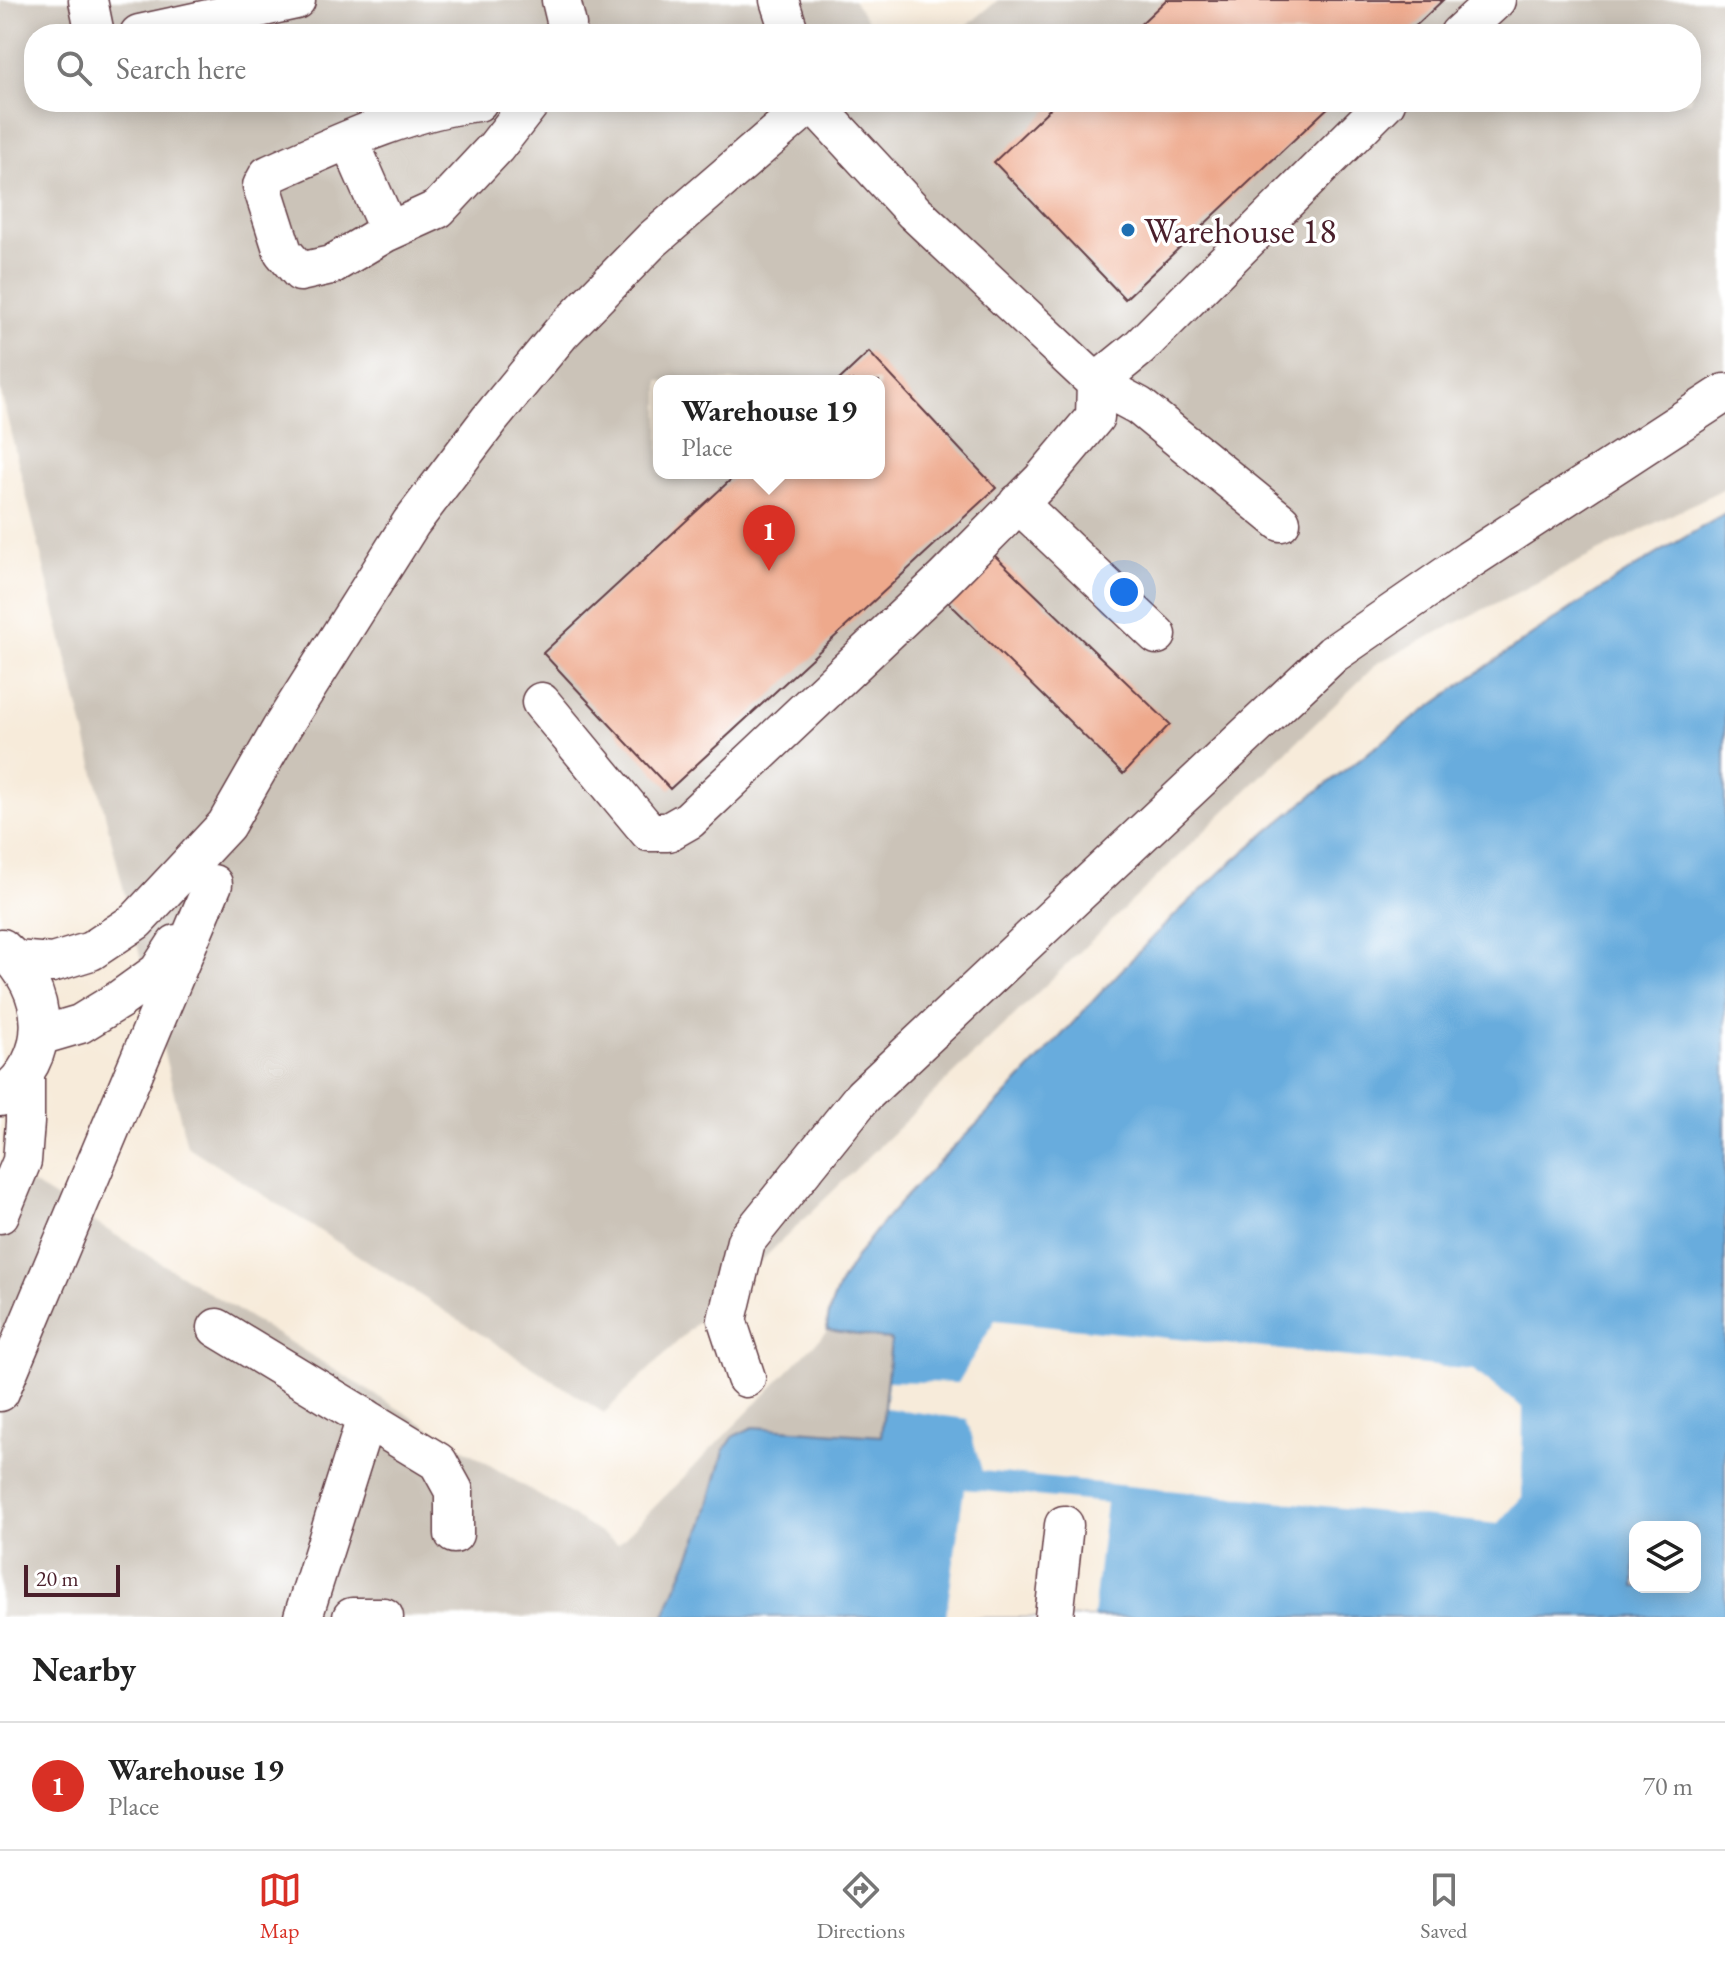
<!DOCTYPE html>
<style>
:root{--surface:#fff;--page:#f2f2f2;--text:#222;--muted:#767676;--line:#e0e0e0;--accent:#d93025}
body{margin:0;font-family:"EB Garamond",serif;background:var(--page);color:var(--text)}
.controls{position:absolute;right:24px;bottom:24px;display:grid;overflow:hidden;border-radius:16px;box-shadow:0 4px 20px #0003}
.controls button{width:72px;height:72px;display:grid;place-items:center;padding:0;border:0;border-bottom:2px solid var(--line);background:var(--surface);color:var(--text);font:40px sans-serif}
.scale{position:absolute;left:24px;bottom:20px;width:96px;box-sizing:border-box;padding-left:8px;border:4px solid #4a1f2b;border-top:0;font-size:22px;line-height:28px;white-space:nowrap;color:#4a1f2b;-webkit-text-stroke:6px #fff;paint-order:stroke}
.you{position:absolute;left:1124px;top:592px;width:28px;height:28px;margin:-20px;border:6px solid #fff;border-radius:50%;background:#1a73e8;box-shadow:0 0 0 12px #1a73e833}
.badge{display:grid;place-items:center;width:52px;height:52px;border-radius:50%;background:var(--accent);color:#fff;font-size:26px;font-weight:700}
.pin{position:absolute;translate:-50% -66px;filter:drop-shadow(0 2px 4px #0008)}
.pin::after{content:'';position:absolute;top:42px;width:28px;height:24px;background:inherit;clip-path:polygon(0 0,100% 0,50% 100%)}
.popup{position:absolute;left:653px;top:375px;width:232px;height:104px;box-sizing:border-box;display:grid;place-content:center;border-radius:16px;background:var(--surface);filter:drop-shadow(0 2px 6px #0005);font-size:26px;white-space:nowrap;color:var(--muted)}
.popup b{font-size:30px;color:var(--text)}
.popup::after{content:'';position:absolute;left:50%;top:100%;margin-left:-16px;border:16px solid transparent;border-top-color:var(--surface)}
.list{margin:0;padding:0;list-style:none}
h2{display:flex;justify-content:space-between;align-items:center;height:104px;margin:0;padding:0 32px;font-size:34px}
h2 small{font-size:26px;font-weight:400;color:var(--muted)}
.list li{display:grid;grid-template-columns:52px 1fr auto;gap:24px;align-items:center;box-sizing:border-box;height:128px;padding:0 32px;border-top:2px solid var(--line)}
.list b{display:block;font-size:30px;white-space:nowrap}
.list p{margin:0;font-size:26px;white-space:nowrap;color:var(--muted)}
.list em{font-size:26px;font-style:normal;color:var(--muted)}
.icon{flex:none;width:44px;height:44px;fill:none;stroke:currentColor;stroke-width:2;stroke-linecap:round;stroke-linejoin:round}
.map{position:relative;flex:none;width:1725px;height:1617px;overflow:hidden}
.search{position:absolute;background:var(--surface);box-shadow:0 4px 20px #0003;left:24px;right:24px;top:24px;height:88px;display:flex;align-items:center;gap:20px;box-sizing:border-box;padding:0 28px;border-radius:32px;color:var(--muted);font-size:30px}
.sheet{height:232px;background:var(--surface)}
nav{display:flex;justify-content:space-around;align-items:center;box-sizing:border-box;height:112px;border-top:2px solid var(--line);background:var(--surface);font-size:22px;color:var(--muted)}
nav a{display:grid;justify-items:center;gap:4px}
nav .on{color:var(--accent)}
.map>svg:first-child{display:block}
.industrial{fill:#cbc3b8;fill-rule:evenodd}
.water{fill:#67acdd;stroke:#586684;stroke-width:2;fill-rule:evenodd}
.pier{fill:#f7ebda}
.building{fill:#eea98c}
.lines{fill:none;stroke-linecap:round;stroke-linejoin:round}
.minor-casing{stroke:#643e45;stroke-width:41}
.minor{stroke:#fff;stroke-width:38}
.poi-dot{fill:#1f6fb2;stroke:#fff;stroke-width:3}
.labels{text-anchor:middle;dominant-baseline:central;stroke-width:7;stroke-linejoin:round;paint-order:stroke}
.poi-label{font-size:36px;fill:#4a1f2b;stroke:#fff;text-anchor:start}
</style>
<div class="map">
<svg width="1725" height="1617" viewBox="0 0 1725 1617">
<rect width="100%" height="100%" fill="#fff"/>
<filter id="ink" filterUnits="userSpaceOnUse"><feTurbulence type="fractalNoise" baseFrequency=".0125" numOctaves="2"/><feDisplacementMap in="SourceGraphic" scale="16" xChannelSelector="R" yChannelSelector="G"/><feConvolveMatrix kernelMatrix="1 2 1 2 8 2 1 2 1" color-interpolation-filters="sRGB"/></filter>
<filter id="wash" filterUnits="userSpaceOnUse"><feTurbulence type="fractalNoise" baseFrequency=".006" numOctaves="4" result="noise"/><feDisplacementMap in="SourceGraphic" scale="32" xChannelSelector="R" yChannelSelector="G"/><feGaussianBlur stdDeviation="1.8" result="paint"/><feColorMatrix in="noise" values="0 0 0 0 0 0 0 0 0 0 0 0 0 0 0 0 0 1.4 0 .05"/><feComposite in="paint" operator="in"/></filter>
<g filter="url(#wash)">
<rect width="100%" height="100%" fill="#f7ebda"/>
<path class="industrial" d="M0 0H853L877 34H34V102H1691V34H957L998 0H1725V488L1379 662 604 1413 187 1146 0 389ZM659 381H879V473H659Z
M0 1164 618 1544 893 1264 1175 1617H0Z"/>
<path class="water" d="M1725 514V1617H664L704 1522 724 1451 734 1436 753 1427 881 1436 891 1340 827 1330C827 1262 943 1159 990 1111 1064 1036 1130 955 1208 884 1278 819 1354 762 1430 707 1526 637 1622 572 1725 514ZM1635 1527H1695V1587H1635Z"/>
<path class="pier" d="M995 1320 1473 1370 1523 1408 1522 1497 1498 1524 982 1471 967 1419 885 1408 888 1381 958 1383Z
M964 1489 1106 1503 1093 1617H946Z"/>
<g id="blocks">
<path class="building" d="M1166 0H1443L1407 34H1130Z
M1057 102H1334L1125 299 994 162Z
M869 352 996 488 670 789 543 653 738 473H879V381H838Z
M991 552 1170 724 1123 774 945 599Z"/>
</g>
</g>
<g filter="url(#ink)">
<use href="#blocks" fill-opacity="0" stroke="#643e45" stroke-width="2"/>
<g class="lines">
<g class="minor-casing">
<path id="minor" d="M88 0 95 34
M561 0 567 25 564 34
M779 0 790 34
M139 34 296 0
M1459 34 1496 0
M478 102C407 110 333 146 268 175L262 186 283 252 300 272 331 265 385 233 438 209 496 147 531 102
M812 102 914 212 1096 383 1139 406 1281 522
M349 140 389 231
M1018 503 1157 635
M541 702 649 832H668L689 820 944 579 1042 480 1095 417 1096 383 1139 348 1386 102
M15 960 52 963 91 951 136 921 226 825 281 729 411 523 490 419 561 333 652 240 812 102
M39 1036 80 1024 119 1000 158 972 176 944
M0 1097C55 1058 50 990 2 948
M0 1214 22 1161 25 1122V1073
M217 1328 438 1462 454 1491V1534
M746 1378 727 1320 746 1241 863 1096 1333 654 1469 560 1725 393
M0 1392 213 884
M303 1617 366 1418
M352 1617H384
M1054 1617 1064 1525"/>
</g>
<use href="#minor" class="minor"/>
</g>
</g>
<circle class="poi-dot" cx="1128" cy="230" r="8"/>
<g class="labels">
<g class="poi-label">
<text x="1144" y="230">Warehouse 18</text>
</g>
</g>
</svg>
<div class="controls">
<button><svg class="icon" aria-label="layers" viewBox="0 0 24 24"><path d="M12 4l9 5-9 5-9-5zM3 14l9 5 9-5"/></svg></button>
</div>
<div class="scale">20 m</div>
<div class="you"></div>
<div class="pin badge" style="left:769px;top:571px">1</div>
<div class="popup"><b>Warehouse 19</b>Place</div>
<div class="search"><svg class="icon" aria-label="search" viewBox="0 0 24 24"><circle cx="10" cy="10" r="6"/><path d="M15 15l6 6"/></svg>Search here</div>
</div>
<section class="sheet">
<h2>Nearby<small></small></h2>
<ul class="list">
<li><span class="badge">1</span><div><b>Warehouse 19</b><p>Place</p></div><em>70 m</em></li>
</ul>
</section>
<nav>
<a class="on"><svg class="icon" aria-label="map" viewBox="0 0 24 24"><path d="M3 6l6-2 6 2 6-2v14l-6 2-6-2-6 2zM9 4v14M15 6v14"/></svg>Map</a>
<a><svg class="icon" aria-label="directions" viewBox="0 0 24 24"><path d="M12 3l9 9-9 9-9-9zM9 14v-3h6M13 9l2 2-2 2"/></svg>Directions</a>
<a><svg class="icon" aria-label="saved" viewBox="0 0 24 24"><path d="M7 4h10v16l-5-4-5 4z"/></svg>Saved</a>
</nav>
